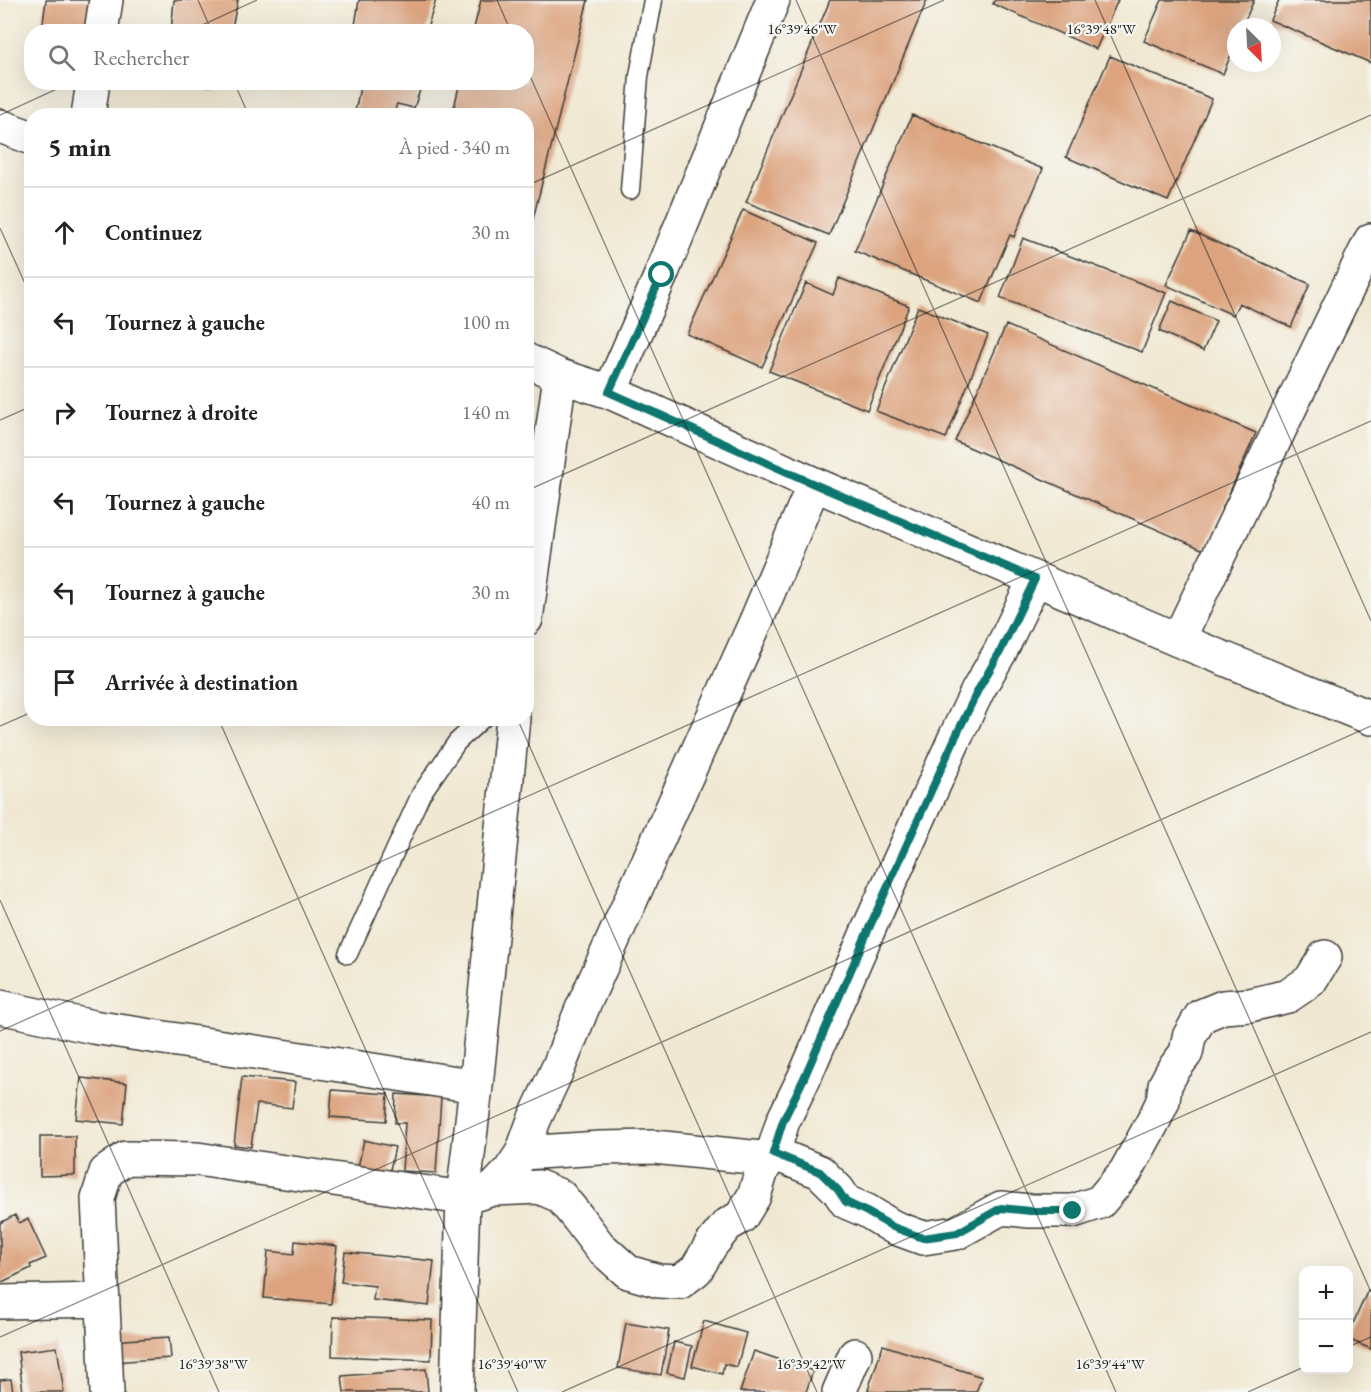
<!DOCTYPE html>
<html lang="fr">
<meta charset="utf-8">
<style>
:root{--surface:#fff;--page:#f2f2f2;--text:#222;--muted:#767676;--line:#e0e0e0}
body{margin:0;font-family:"EB Garamond",serif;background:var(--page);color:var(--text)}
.controls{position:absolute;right:18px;bottom:18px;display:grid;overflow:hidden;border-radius:12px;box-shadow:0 6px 24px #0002}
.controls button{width:54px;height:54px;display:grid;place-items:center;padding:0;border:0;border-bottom:2px solid var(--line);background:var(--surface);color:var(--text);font:30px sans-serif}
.compass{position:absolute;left:1227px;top:18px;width:54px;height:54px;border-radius:50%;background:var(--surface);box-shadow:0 6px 24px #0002;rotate:156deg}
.stop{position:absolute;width:18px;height:18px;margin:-14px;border:4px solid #0f766e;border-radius:50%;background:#fff}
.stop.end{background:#0f766e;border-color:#fff;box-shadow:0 2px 6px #0008}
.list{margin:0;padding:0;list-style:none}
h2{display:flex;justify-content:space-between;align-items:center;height:78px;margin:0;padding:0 24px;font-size:26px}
h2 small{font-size:20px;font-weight:400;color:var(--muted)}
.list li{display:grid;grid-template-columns:39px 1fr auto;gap:18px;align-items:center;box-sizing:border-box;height:90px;padding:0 24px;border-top:2px solid var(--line)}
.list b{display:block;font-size:22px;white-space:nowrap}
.list em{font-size:20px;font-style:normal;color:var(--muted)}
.icon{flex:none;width:33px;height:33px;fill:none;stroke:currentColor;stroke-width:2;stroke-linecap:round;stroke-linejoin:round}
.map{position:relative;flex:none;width:1371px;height:1392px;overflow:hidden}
.search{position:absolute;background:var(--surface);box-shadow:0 6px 24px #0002;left:24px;top:24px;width:510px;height:66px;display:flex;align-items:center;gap:15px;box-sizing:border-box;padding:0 21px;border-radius:24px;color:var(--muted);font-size:22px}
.panel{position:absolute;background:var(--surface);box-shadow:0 6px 24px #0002;left:24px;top:108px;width:510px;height:618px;border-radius:24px}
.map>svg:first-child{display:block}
.building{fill:#dca37e}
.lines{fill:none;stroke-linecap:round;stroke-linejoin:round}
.service-casing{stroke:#3c3b37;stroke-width:21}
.minor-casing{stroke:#3c3b37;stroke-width:36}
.service{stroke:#fff;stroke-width:18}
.minor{stroke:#fff;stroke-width:33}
.route{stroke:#0f766e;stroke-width:8}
.ticks{fill:none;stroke:#1c1c1c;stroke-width:1.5;stroke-opacity:0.45}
.ticks-label{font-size:15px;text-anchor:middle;fill:#1c1c1c;stroke:#f6f6f2;stroke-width:4.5;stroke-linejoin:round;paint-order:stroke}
</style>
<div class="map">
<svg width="1371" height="1392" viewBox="0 0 1371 1392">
<rect width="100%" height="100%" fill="#f6f6f2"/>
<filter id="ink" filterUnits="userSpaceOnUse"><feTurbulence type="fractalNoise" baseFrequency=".0167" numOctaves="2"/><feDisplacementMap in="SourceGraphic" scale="12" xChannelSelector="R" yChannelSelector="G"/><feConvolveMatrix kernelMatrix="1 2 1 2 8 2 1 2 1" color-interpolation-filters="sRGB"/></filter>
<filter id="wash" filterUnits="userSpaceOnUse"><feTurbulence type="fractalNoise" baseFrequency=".008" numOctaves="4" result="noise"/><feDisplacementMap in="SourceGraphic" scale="24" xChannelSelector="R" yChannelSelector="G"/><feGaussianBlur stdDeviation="1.35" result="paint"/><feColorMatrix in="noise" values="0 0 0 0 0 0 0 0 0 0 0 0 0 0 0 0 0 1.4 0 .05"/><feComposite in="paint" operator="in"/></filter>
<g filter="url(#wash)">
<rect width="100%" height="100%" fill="#f0e8d2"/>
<g id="blocks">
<path class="building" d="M46 0H91L86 31 42 30Z
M174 0H238L231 32H171Z
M359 0H436L426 32H354Z
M481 0H588L528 239 526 238V116H452L460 82H526V32H473Z
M830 0H927L829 235 746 202Z
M995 0H1118L1096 49 993 4Z
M1162 0H1254L1242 27H1236V42L1223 74 1144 41Z
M1279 0H1371V63L1270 20Z
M1110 56 1212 99 1168 201 1066 157Z
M177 82H211V86L177 84Z
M361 82H418L422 84 414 108 397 104 393 116H375L355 112Z
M912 115 1043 169 1014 237 1010 235 981 303 855 251Z
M743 210 818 243 762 367 687 334Z
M1191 231 1310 284 1291 327 1239 303 1233 315 1166 285Z
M1023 238 1166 293 1142 352 1000 298Z
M839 278 909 306 867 410 769 371 806 283 833 295Z
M1172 301 1216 321 1203 351 1159 331Z
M918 307 988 335 946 438 876 411Z
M1006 325 1256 433 1204 550 955 441Z
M242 1077 295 1082 292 1108 257 1104 251 1147 234 1145Z
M81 1078 127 1083 123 1124 76 1119Z
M332 1090 388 1094 386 1121 330 1117Z
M396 1094 441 1097 436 1173 402 1171 405 1123H395Z
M40 1136H75V1175L40 1176Z
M364 1140 395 1147 388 1179 357 1172Z
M15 1215 19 1223 28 1219 46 1258 30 1265 31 1268 0 1283V1223Z
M295 1241 337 1246 331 1304 264 1298 268 1251 294 1254Z
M345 1252 434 1261 429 1306 373 1300 375 1286 341 1282Z
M1368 1290 1371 1291V1349L1348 1339V1335Z
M333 1317 432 1320 431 1360 332 1356Z
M704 1321 746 1333 737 1367 724 1364 722 1374 692 1366Z
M626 1323 669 1330 661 1375 618 1368Z
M169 1337 171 1358 112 1362 111 1341Z
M674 1342 692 1346 685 1377 667 1373Z
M883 1345 982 1377 976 1392H874L868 1390Z
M57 1347 64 1392H23L18 1352Z
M754 1351 813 1371 806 1392H740Z
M426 1369 428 1392H344L342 1376Z
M11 1379 13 1392H0V1380Z"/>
</g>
</g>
<g filter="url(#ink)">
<use href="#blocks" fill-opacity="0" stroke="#3c3b37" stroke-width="1.5"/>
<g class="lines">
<g class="service-casing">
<path id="service" d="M630 190 639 76 653 0
M348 954 421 794 457 742 483 718"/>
</g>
<g class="minor-casing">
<path id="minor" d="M101 32 106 0
M88 116 93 82
M0 126 32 138
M526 360 560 376 610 392 814 484 1178 640 1371 718
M610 392 661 275 773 0
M526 619 560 376
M1178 640 1371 240
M0 1007 93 1027 476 1086
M522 1153 600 1148 654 1147 761 1158 773 1153 783 1121 804 1078 870 926 955 738 978 690 1000 652 1035 579
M493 1189 539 1187 560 1196 578 1218 599 1246 628 1272 659 1281 680 1282 696 1270 711 1245 727 1225 741 1217 754 1196 762 1170 773 1153 820 1172 838 1190 846 1202 867 1211 893 1227 923 1238 956 1233 1001 1208 1030 1211H1073L1100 1202 1126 1171 1154 1120 1163 1101 1165 1085 1173 1070 1186 1053 1189 1037 1201 1016 1223 1007 1250 1005 1288 996 1310 981 1325 957
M0 1302 103 1300
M107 1392 98 1198 106 1172 126 1158 197 1159 463 1198 493 1189 510 1171 522 1153 534 1120 559 1066 582 1009 757 619 814 484
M457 1392 463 1198 476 1086 513 718
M839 1392 855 1355"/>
</g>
<use href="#service" class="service"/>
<use href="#minor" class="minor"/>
</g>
</g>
<g class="lines" filter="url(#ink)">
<path class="route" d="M662 275 609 392 814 484 1035 579 1000 652 978 690 955 738 870 926 804 1078 783 1121 773 1153 820 1172 838 1190 846 1202 867 1212 893 1227 923 1238 957 1233 1001 1208 1030 1211H1073"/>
</g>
<path class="ticks" d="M198 0 212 32M497 0 511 32M796 0 1371 1292M1095 0 1371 621M187 32 257 0M526 67 1116 1392M234 82 249 116M0 115 72 82M526 186 944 0M0 228 32 299M0 420 32 406M526 491 1371 115M218 718 518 1392M517 718 817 1392M0 726 32 712M0 900 219 1392M0 1031 1371 421M0 1337 1371 726M1348 1347 1371 1337M562 1392 1371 1032M1248 1392 1304 1367"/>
<g class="ticks-label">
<text x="802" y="34">16°39'46"W</text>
<text x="1101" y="34">16°39'48"W</text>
<text x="213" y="1369">16°39'38"W</text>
<text x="512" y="1369">16°39'40"W</text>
<text x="811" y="1369">16°39'42"W</text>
<text x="1110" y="1369">16°39'44"W</text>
</g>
</svg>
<div class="controls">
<button>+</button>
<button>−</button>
</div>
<svg class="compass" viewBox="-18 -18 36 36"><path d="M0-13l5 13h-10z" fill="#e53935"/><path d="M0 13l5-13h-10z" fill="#767676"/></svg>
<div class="stop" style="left:662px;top:275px"></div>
<div class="stop end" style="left:1073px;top:1211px"></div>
<div class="search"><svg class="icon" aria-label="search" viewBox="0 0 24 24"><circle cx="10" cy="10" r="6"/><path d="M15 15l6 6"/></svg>Rechercher</div>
<section class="panel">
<h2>5 min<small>À pied · 340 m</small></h2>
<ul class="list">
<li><svg class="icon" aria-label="ahead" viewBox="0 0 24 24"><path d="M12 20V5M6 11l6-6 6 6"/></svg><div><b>Continuez</b></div><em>30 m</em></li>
<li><svg class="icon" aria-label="left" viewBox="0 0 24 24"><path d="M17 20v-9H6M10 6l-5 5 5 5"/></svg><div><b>Tournez à gauche</b></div><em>100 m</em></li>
<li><svg class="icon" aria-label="right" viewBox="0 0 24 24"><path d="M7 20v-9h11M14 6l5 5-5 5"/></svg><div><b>Tournez à droite</b></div><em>140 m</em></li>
<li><svg class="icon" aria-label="left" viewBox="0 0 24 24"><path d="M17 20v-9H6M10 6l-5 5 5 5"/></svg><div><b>Tournez à gauche</b></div><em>40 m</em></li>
<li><svg class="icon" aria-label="left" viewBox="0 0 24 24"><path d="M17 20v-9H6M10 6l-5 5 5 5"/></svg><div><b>Tournez à gauche</b></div><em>30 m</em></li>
<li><svg class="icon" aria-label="arrive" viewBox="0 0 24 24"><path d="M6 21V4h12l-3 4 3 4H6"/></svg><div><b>Arrivée à destination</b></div></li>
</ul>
</section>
</div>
